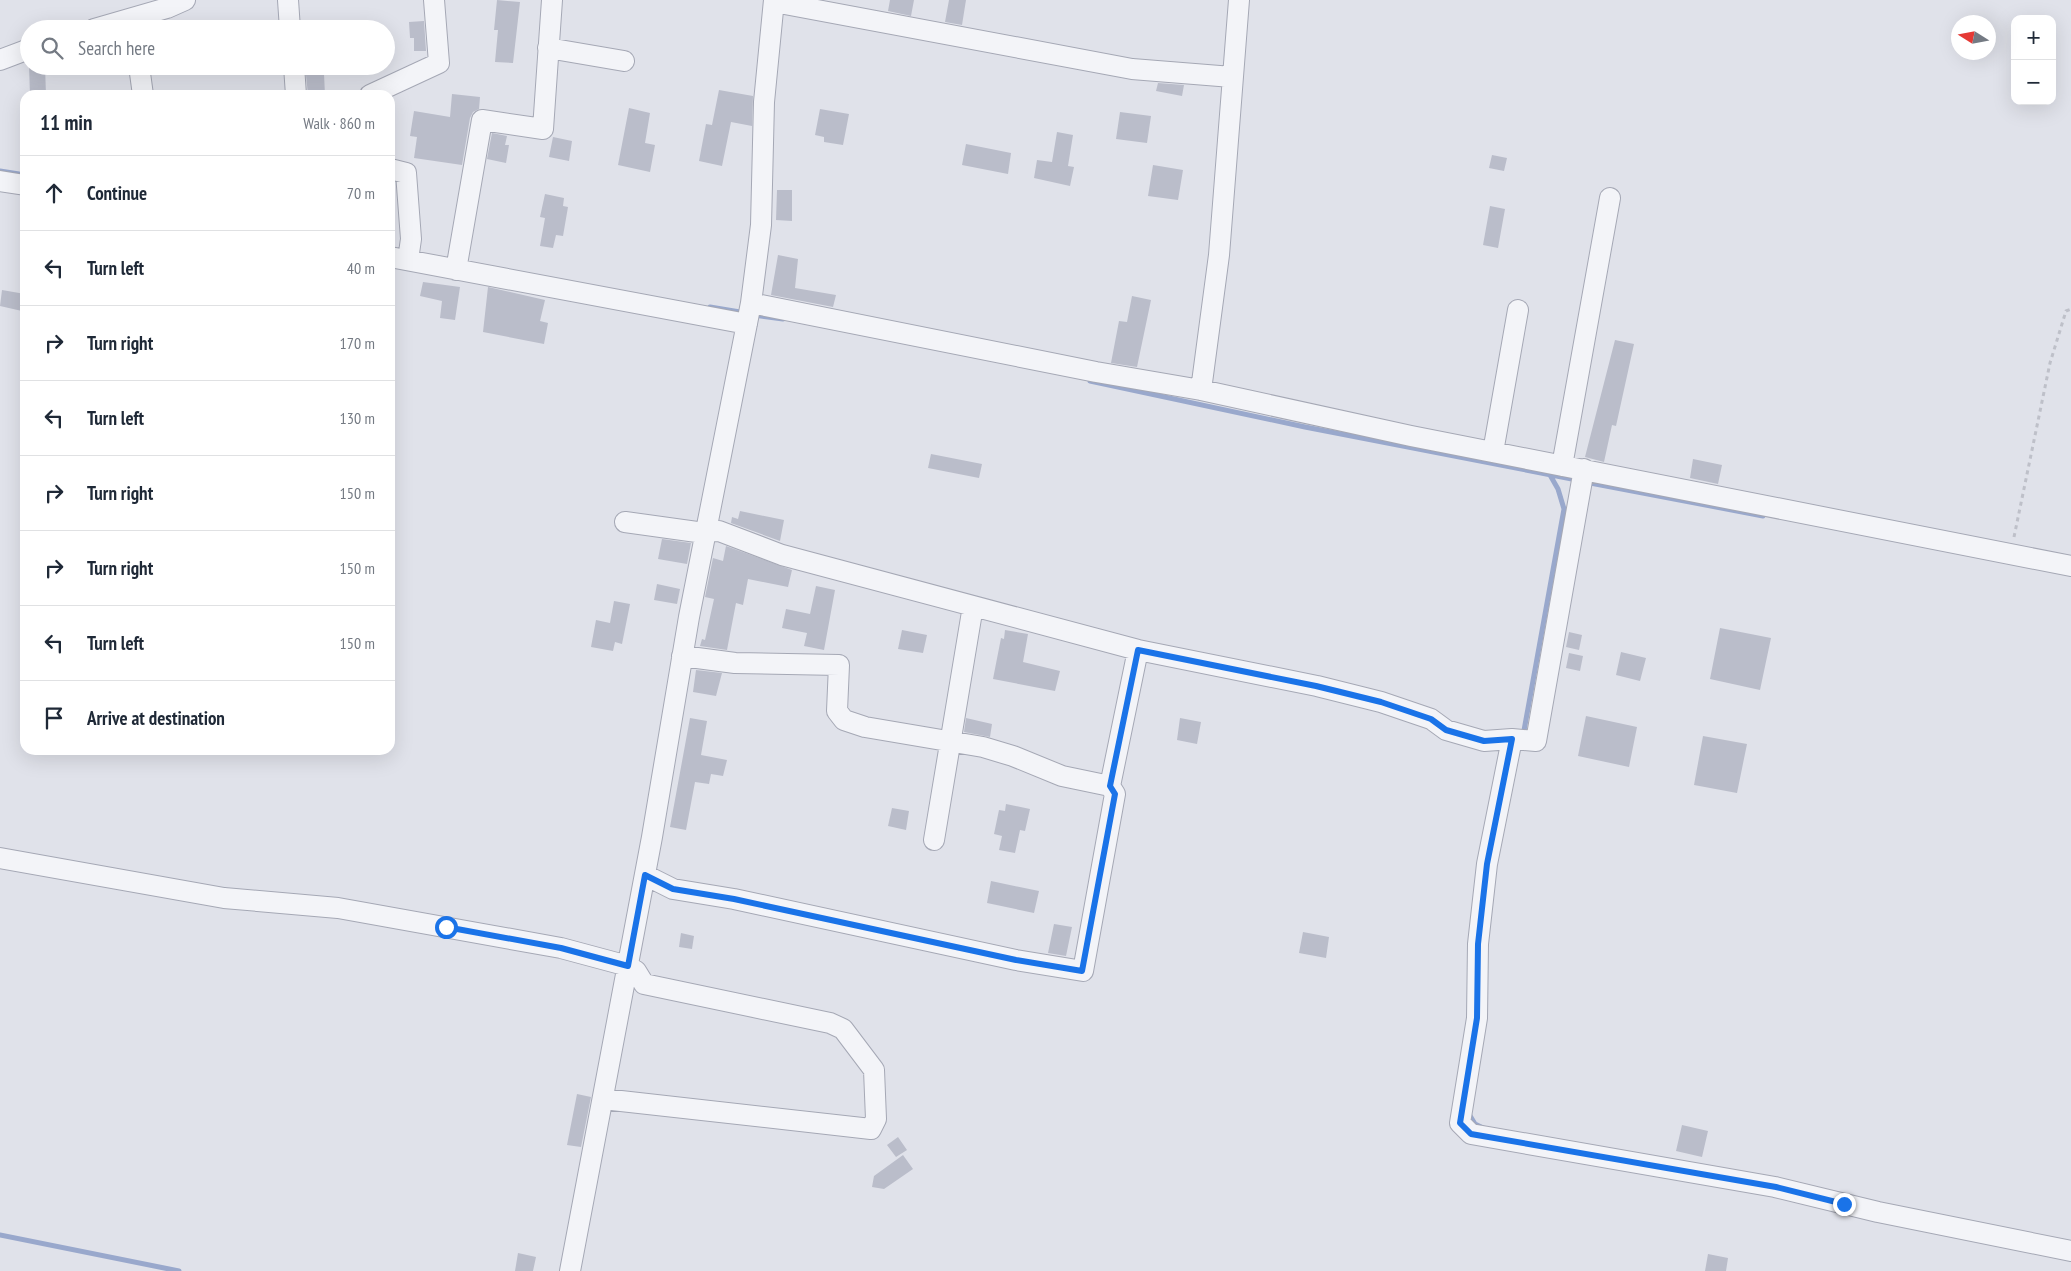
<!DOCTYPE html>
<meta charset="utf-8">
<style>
:root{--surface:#fff;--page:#f6f6f7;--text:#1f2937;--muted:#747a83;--line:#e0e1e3}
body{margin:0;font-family:"PT Sans Narrow",sans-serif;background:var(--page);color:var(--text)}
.controls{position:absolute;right:15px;top:15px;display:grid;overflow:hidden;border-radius:10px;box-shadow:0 5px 20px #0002}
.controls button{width:45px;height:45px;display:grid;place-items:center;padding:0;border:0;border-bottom:1px solid var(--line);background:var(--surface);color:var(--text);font:25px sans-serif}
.compass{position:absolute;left:1951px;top:15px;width:45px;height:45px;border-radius:50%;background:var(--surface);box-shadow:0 5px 20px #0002;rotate:281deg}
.stop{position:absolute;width:15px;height:15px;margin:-11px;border:4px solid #1a73e8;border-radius:50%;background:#fff}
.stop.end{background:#1a73e8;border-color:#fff;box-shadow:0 1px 5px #0008}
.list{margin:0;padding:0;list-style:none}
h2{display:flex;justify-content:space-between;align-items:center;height:65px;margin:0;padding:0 20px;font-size:21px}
h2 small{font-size:16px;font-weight:400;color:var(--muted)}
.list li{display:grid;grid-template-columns:32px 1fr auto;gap:15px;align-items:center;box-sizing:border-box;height:75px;padding:0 20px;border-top:1px solid var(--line)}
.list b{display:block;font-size:19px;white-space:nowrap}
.list em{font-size:16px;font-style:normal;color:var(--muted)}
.icon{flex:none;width:28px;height:28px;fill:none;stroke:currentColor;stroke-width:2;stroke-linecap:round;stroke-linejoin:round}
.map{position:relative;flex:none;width:2071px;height:1271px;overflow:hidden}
.search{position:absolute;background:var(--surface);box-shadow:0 5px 20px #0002;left:20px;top:20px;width:375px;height:55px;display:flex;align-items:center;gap:12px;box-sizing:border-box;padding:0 18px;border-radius:28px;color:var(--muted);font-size:19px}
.panel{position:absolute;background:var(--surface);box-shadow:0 5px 20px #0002;left:20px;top:90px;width:375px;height:665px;border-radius:15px}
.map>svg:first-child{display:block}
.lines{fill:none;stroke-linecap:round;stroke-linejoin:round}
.stream{stroke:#99a8cc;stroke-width:5}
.building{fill:#babdca}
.street-casing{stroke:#a5a8b5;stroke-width:22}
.path{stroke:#bec0c9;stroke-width:3;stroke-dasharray:4 4;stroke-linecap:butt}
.street{stroke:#f3f4f8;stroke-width:20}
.route{stroke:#1a73e8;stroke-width:6}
</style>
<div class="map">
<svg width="2071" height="1271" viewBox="0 0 2071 1271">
<rect width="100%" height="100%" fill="#e0e2ea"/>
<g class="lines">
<path class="stream" d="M0 171 19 174
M710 307 746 313
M754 315 783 319
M1090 381 1305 427 1577 480
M1585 482 1763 516
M1523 736 1564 509 1558 489 1550 475
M1469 1114 1475 1124 1483 1128
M0 1235 179 1271"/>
</g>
<path class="building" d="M497 0 520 2 513 63 495 62 498 30H494Z
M890 0H914L911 16 888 11Z
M949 0H966L962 25 945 22Z
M424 21 426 51H414V38H410L409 22Z
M29 66H45L46 95H30Z
M324 74 325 95H308L306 75Z
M1158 83 1184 85 1182 96 1156 91Z
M719 90 753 96 752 126 731 122 722 166 699 161 706 124 712 125Z
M452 94 480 97 479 109 473 112 470 118 462 165 414 158 417 137 410 136 414 111 450 117Z
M629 108 650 113 645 143 655 145 650 172 618 165Z
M820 109 849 114 843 145 824 142V137L815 135Z
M1120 112 1151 116 1147 143 1116 139Z
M1057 132 1073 135 1068 166 1074 167 1070 186 1034 178 1037 160 1052 162Z
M492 133 507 136 505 145H509L506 163 487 159Z
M553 137 572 141 569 161 549 157Z
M966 144 1011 153 1008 174 962 165Z
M1492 155 1507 158 1504 171 1489 168Z
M1153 165 1183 170 1178 200 1148 196Z
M777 190H792V221L776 220Z
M545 194 564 198 563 206 568 207 563 236 556 235 553 248 540 246 545 218 540 217Z
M1490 206 1505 209 1498 248 1483 245Z
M778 255 798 259 795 288 836 295 833 307 771 295Z
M423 282 460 287 455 320 440 318 442 301 420 296Z
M488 287 545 300 540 321 548 323 544 344 483 332Z
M2 290 25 294 22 311 0 306Z
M1132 296 1151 300 1137 367 1111 363 1119 321 1127 322Z
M1615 340 1634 344 1616 426 1612 425 1604 462 1585 457Z
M931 454 982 464 979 478 928 468Z
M1693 459 1722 465 1718 484 1690 478Z
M740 511 784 520 780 541 731 523 732 517 738 519Z
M662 539 691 543 687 564 658 559Z
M726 546 792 570 788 587 748 579 743 605 736 603 727 650 700 646 702 639 705 640 714 599 705 597 713 558 723 561Z
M657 584 680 589 677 604 654 600Z
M816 586 835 590 824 650 804 646 807 633 782 628 786 609 810 614Z
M614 601 630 604 622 644 615 642 613 651 591 647 596 620 610 623Z
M1720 628 1771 638 1760 690 1710 679Z
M902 630 927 635 923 653 898 649Z
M1005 630 1028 634 1023 662 1060 671 1055 691 993 679 1001 638 1004 639Z
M1569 632 1582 635 1579 650 1566 647Z
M1621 652 1646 658 1640 681 1616 675Z
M1569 653 1583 656 1580 671 1566 668Z
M696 670 722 673 716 696 693 692Z
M1586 716 1637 727 1629 767 1578 756Z
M690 718 707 721 701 755 727 760 723 776 711 774 709 784 695 782 686 830 670 827Z
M966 718 992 724 990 737 964 732Z
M1180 718 1201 722 1197 744 1177 740Z
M1703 736 1747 744 1737 793 1694 785Z
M1006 804 1030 809 1025 831 1020 830 1015 853 999 850 1002 836 994 834 999 810 1005 811Z
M892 808 909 811 906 830 888 826Z
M991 881 1039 891 1034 913 987 903Z
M1054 924 1072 927 1066 956 1048 953Z
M1303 932 1329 937 1326 958 1299 953Z
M681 933 694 936 692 949 679 947Z
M577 1094 591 1097 581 1147 567 1145Z
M1682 1125 1708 1131 1702 1157 1676 1151Z
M898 1137 907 1150 896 1157 887 1145Z
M903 1155 913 1169 884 1189 872 1187 874 1176Z
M518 1253 536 1257 533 1271H515Z
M1708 1254 1728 1258 1726 1271H1705Z"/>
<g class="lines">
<g class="street-casing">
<path id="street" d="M288 0 290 29
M774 2 1132 69 1232 77
M94 29 167 8 185 0
M548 48 624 61
M0 60 29 49
M139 66 143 95
M294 66 296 95
M370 95 439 63 434 0
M390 169 406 173 411 239 408 260
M0 181 25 185
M390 257 747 324
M456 270 482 120 543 129 552 0
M751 303 1096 372 1201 390 1411 436 2071 566
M1201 390 1219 255 1239 0
M1493 452 1518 310
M1562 466 1610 198
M1584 469 1536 741 1512 739 1487 864 1478 944 1477 1018 1460 1123 1471 1134 1775 1187 1878 1212 2071 1251
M625 522 697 532 719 531 782 555 1138 650 1317 686 1381 702 1431 719 1446 730 1484 741 1512 739
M682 656 735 663 839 665 837 711 844 720 865 727 983 747 1013 756 1062 776 1110 786 1138 650
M934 840 973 606
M0 858 224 898 338 908 561 948 628 966 636 971 644 984 830 1023 843 1029 874 1070 876 1119 871 1129 603 1099
M645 875 673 889 734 899 1016 960 1083 971 1115 794 1110 786
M570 1271 652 837 689 617 751 303 761 225 764 102 774 0"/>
</g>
<path class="path" d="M2014 537 2050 363 2066 311 2071 309"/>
<use href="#street" class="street"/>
</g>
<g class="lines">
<path class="route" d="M446 927 561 948 628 966 645 875 673 889 734 899 1016 960 1082 971 1115 794 1110 786 1138 650 1316 686 1381 702 1431 719 1446 730 1484 741 1512 739 1487 864 1478 944 1477 1018 1460 1123 1471 1134 1776 1187 1844 1204"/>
</g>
</svg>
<div class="controls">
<button>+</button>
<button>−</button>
</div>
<svg class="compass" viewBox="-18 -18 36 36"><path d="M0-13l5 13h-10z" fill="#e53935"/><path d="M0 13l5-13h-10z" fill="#747a83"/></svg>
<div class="stop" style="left:446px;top:927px"></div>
<div class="stop end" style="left:1844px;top:1204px"></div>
<div class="search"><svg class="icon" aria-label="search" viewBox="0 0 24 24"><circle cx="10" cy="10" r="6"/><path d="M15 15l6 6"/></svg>Search here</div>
<section class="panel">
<h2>11 min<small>Walk · 860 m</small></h2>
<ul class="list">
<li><svg class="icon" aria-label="ahead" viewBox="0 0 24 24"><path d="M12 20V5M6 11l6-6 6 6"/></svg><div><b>Continue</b></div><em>70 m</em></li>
<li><svg class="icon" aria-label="left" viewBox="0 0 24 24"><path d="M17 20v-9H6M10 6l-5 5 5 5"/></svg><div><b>Turn left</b></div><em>40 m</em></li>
<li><svg class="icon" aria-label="right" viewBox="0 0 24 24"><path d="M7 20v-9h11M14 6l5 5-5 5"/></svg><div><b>Turn right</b></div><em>170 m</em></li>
<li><svg class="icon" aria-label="left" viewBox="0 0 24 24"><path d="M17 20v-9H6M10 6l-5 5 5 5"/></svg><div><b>Turn left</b></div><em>130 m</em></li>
<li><svg class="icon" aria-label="right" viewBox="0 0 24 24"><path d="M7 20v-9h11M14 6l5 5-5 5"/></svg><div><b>Turn right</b></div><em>150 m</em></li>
<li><svg class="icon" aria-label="right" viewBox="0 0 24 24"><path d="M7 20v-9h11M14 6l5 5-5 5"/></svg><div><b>Turn right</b></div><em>150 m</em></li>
<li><svg class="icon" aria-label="left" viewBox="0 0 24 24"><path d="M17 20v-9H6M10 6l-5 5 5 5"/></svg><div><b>Turn left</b></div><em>150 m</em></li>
<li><svg class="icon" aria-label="arrive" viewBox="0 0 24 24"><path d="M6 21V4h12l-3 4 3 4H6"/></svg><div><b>Arrive at destination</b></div></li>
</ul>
</section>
</div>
